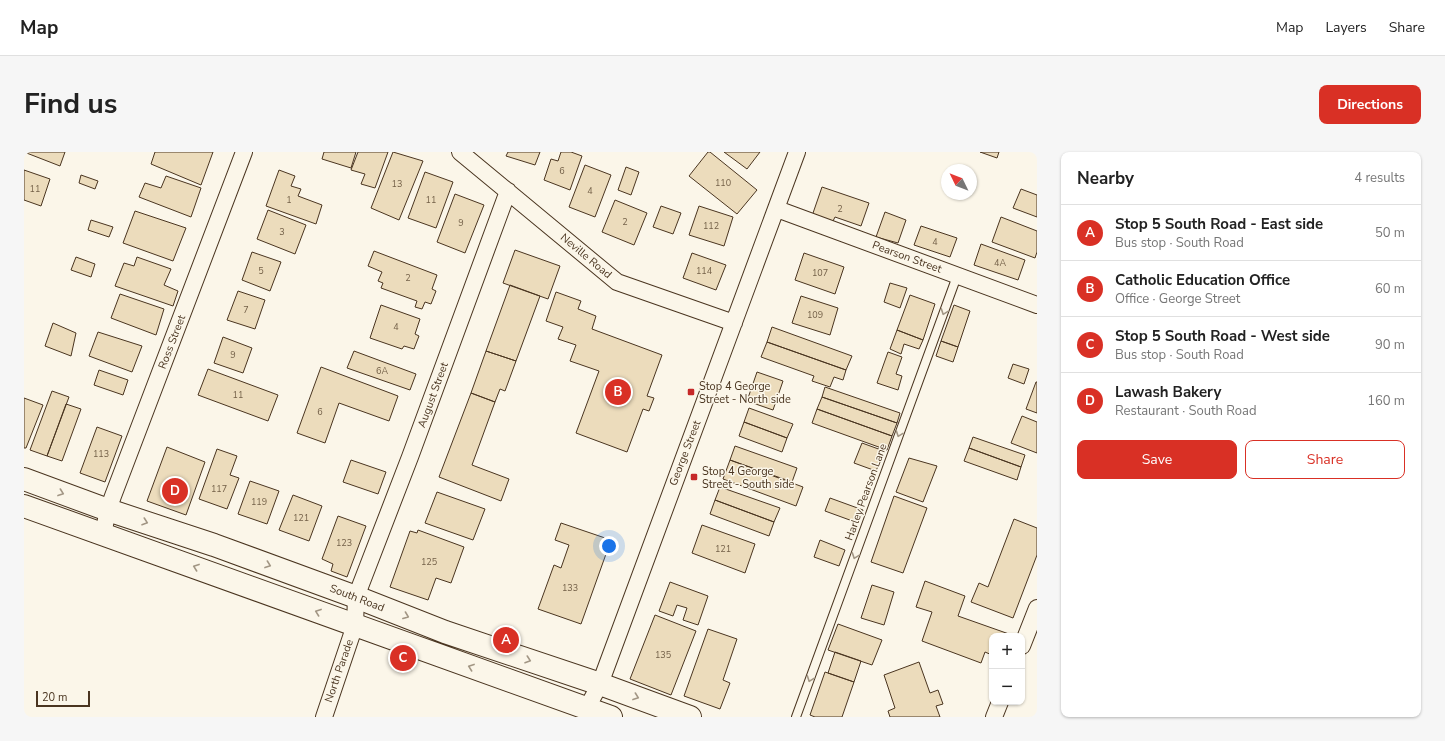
<!DOCTYPE html>
<meta charset="utf-8">
<style>
:root{--surface:#fff;--page:#f6f6f6;--text:#222;--muted:#767676;--line:#e0e0e0;--accent:#d93025}
body{margin:0;font-family:"Nunito Sans",sans-serif;background:var(--page);color:var(--text)}
.controls{position:absolute;right:12px;bottom:12px;display:grid;overflow:hidden;border-radius:8px;box-shadow:0 1px 3px #0004}
.controls button{width:36px;height:36px;display:grid;place-items:center;padding:0;border:0;border-bottom:1px solid var(--line);background:var(--surface);color:var(--text);font:20px sans-serif}
.compass{position:absolute;left:917px;top:12px;width:36px;height:36px;border-radius:50%;background:var(--surface);box-shadow:0 1px 3px #0004;rotate:313deg}
.scale{position:absolute;left:12px;bottom:10px;width:54px;box-sizing:border-box;padding-left:4px;border:2px solid #4a3520;border-top:0;font-size:11px;line-height:14px;white-space:nowrap;color:#4a3520;-webkit-text-stroke:3px #fbf6e9;paint-order:stroke}
.you{position:absolute;left:585px;top:394px;width:14px;height:14px;margin:-10px;border:3px solid #fff;border-radius:50%;background:#1a73e8;box-shadow:0 0 0 6px #1a73e833}
.badge{display:grid;place-items:center;width:26px;height:26px;border-radius:50%;background:var(--accent);color:#fff;font-size:13px;font-weight:700}
.pin{position:absolute;translate:-50% -50%;border:2px solid #fff;box-shadow:0 1px 4px #0006}
.list{margin:0;padding:0;list-style:none}
h2{display:flex;justify-content:space-between;align-items:center;height:52px;margin:0;padding:0 16px;font-size:17px}
h2 small{font-size:13px;font-weight:400;color:var(--muted)}
.list li{display:grid;grid-template-columns:26px 1fr auto;gap:12px;align-items:center;box-sizing:border-box;height:56px;padding:0 16px;border-top:1px solid var(--line)}
.list b{display:block;font-size:15px;white-space:nowrap}
.list p{margin:0;font-size:13px;white-space:nowrap;color:var(--muted)}
.list em{font-size:13px;font-style:normal;color:var(--muted)}
.actions{display:flex;gap:8px;padding:12px 16px}
.actions a{flex:1;padding:9px 0;border:1px solid var(--accent);border-radius:8px;text-align:center;font-size:14px;color:var(--accent)}
.actions .main{background:var(--accent);color:#fff}
.map{position:relative;flex:none;width:1013px;height:565px;overflow:hidden;border-radius:8px}
header{display:flex;align-items:center;gap:24px;box-sizing:border-box;height:56px;padding:0 20px;background:var(--surface);border-bottom:1px solid var(--line)}
header strong{font-size:19px}
nav{display:flex;gap:22px;margin-inline-start:auto;font-size:14px}
.intro{display:flex;align-items:center;justify-content:space-between;box-sizing:border-box;height:96px;padding:0 24px}
h1{margin:0;font-size:28px}
.button{padding:10px 18px;border-radius:8px;background:var(--accent);color:#fff;font-size:14px;font-weight:700}
main{display:flex;gap:24px;padding:0 24px}
aside{flex:1;background:var(--surface);border-radius:8px;box-shadow:0 1px 3px #0004}
.map>svg:first-child{display:block}
.building{fill:#ecdcbc;stroke:#4a3520}
.lines{fill:none;stroke-linecap:round;stroke-linejoin:round}
.lane-casing{stroke:#4a3520;stroke-width:10}
.street-casing{stroke:#4a3520;stroke-width:18}
.highway-casing{stroke:#4a3520;stroke-width:24}
.lane{stroke:#fbf6e9;stroke-width:8}
.street{stroke:#fbf6e9;stroke-width:16}
.highway{stroke:#fbf6e9;stroke-width:22}
.oneway{stroke:#a29684}
.poi-dot{fill:#c62828;stroke:#fbf6e9;stroke-width:1.5}
.labels{text-anchor:middle;dominant-baseline:central;stroke-width:3;stroke-linejoin:round;paint-order:stroke}
.number-label{font-size:9px;fill:#725f47}
.street-label{font-size:11px;fill:#4a3520;stroke:#fbf6e9}
.poi-label{font-size:11px;fill:#4a3520;stroke:#fbf6e9;text-anchor:start}
</style>
<header>
<strong>Map</strong>
<nav><a>Map</a><a>Layers</a><a>Share</a></nav>
</header>
<div class="intro"><h1>Find us</h1><a class="button">Directions</a></div>
<main>
<div class="map">
<svg width="1013" height="565" viewBox="0 0 1013 565">
<rect width="100%" height="100%" fill="#fbf6e9"/>
<path class="building" d="M0 0H41L36 14Z
M131 0H189L177 33 127 12Z
M300 0H332L327 16 298 7Z
M334 0H364L351 36 337 32 341 22 327 18Z
M369 0 399 9 375 68 347 56Z
M484 0H516L511 13 482 4Z
M537 0H547L558 4 546 38 520 28 527 7 534 9Z
M684 0H686L733 38 713 62 665 24Z
M700 0H736L723 17Z
M956 0H975L973 6Z
M561 13 587 23 571 65 545 55Z
M602 15 615 20 607 43 594 38Z
M0 18 26 27 17 54 0 48Z
M255 18 271 24 267 34 277 37 274 44 298 53 292 72 242 54Z
M401 20 429 30 412 76 384 66Z
M57 23 74 29 71 37 55 31Z
M142 24 177 36 167 65 115 45 121 31 137 36Z
M798 35 845 51 837 74 811 65 808 71 788 64Z
M997 37 1013 43V65L989 56Z
M431 42 460 53 441 101 413 90Z
M591 48 623 61 610 93 578 80Z
M637 54 657 61 649 82 629 75Z
M675 54 709 65 700 94 665 83Z
M244 58 282 73 271 102 233 87Z
M111 59 162 76 149 109 99 91Z
M861 60 882 68 874 91 852 85Z
M977 65 1013 79V100L1011 106 968 90Z
M67 68 89 75 85 85 64 78Z
M897 74 933 86 926 105 890 93Z
M957 92 1001 108 994 128 950 113Z
M491 98 536 114 524 147 479 131Z
M350 99 413 123 408 137 412 139 407 152 401 150 398 157 391 155 393 149 357 136 359 131 354 129 358 120 344 114Z
M228 100 257 110 246 139 218 128Z
M668 101 702 113 692 138 659 126Z
M780 101 820 115 811 142 771 128Z
M52 105 71 112 67 125 47 118Z
M113 105 147 117 140 133 154 139 149 154 91 134 100 111 110 114Z
M866 131 883 136 876 156 860 150Z
M486 133 516 144 492 209 462 199Z
M214 139 241 148 231 177 203 168Z
M532 140 557 149 554 157 572 164 568 177 638 203 623 244 630 246 625 259 619 257 603 300 552 281 575 219 546 209 552 193 534 187 539 175 522 169Z
M96 142 140 157 132 183 87 166Z
M886 143 911 152 899 188 873 178Z
M777 144 814 156 806 183 768 171Z
M357 153 396 167 391 182 395 184 390 197 380 194 378 197 346 186Z
M930 153 946 159 934 195 917 189Z
M29 171 52 181 47 204 21 194Z
M748 175 828 204 822 218 743 190Z
M873 178 899 188 895 197 880 192 877 202 866 197Z
M74 180 118 194 108 220 65 204Z
M199 185 228 196 219 221 190 211Z
M917 189 934 195 929 210 912 204Z
M743 190 822 218 819 228 810 225 806 235 788 229 790 224 737 205Z
M330 199 392 222 386 238 323 216Z
M462 199 492 209 481 239 476 237 471 250 447 241Z
M864 200 878 205 872 222 878 224 874 238 853 231Z
M989 212 1005 217 1000 232 984 226Z
M297 215 374 244 365 269 315 251 301 291 273 281Z
M184 217 254 243 244 269 174 243Z
M75 218 104 228 99 243 70 233Z
M733 220 759 229 749 258 723 249Z
M1012 230H1013V261L1002 257Z
M801 235 876 261 873 271 798 245Z
M28 239 45 245 23 304 6 298Z
M447 241 471 250 448 313 485 327 477 349 415 325Z
M798 245 873 271 868 284 793 257Z
M0 246 19 253 2 296H0Z
M42 252 57 257 38 309 23 304Z
M725 256 769 272 763 286 720 270Z
M793 257 868 284 863 298 788 271Z
M998 264 1013 270V301L987 291Z
M720 270 763 286 758 300 715 284Z
M73 275 98 284 81 330 56 321Z
M949 285 1001 303 997 315 945 296Z
M838 291 860 299 852 319 830 311Z
M711 294 773 316 768 330 706 308Z
M143 295 181 310 162 363 123 349Z
M945 296 997 315 993 328 940 309Z
M193 297 213 304 206 323 215 326 203 357 175 347Z
M885 306 913 314 899 350 872 340Z
M327 308 362 320 354 342 319 330Z
M706 308 779 335 772 354 699 327Z
M226 329 255 339 243 372 214 362Z
M696 335 756 356 750 370 691 348Z
M413 340 461 357 449 388 401 371Z
M269 343 298 354 285 389 255 378Z
M870 344 903 356 879 421 847 410Z
M806 346 839 358 834 371 801 359Z
M691 348 750 370 745 384 686 362Z
M314 364 342 374 323 425 307 419 309 412 298 407Z
M990 367 1013 376V403L989 466 947 450 955 431 964 435Z
M537 371 587 388 557 472 514 457 530 413 537 416 545 393 531 388Z
M678 373 731 392 721 421 668 401Z
M394 378 440 395 427 431 412 426 404 448 366 435 386 379 393 381Z
M796 388 821 398 815 414 790 405Z
M901 429 941 444 934 464 985 482 984 484H968V503L961 500 957 511 898 489 908 460 892 455Z
M646 430 684 444 674 473 659 468 663 456 653 453 649 464 635 459Z
M848 433 870 440 860 473 837 466Z
M631 463 672 479 647 543 606 527Z
M814 472 858 488 848 513 804 498Z
M684 477 713 487 699 528 706 531 696 557 660 544Z
M811 500 837 509 830 530 804 521Z
M895 510 906 541 914 538 919 552 912 554 916 565H866L864 559 871 556 860 523Z
M801 520 830 530 818 565H791L786 563Z"/>
<g class="lines">
<g class="lane-casing">
<path id="lane" d="M772 565 933 124"/>
</g>
<g class="street-casing">
<path id="street" d="M436 0 593 130 710 171
M753 57 1013 153
M79 382 84 358 89 344 220 0
M998 494 1013 456
M563 556 576 532 773 0
M300 565 331 473 332 445 386 305 484 39
M970 565 976 550"/>
</g>
<g class="highway-casing">
<path id="highway" d="M0 327 84 358 190 393 332 445 421 480 576 532 666 565
M0 354 587 565"/>
</g>
<use href="#lane" class="lane"/>
<use href="#street" class="street"/>
<use href="#highway" class="highway"/>
</g>
<defs><path id="oneway-chevron" d="M-2-3.5L2.5 0L-2 3.5" fill="none" stroke-width="1.6" stroke-linecap="round" stroke-linejoin="round"/></defs>
<g class="oneway">
<use href="#oneway-chevron" transform="translate(920 160) rotate(110)"/>
<use href="#oneway-chevron" transform="translate(875 282) rotate(110)"/>
<use href="#oneway-chevron" transform="translate(37 341) rotate(20)"/>
<use href="#oneway-chevron" transform="translate(121 370) rotate(19)"/>
<use href="#oneway-chevron" transform="translate(831 404) rotate(110)"/>
<use href="#oneway-chevron" transform="translate(244 413) rotate(20)"/>
<use href="#oneway-chevron" transform="translate(172 415) rotate(-160)"/>
<use href="#oneway-chevron" transform="translate(294 460) rotate(-160)"/>
<use href="#oneway-chevron" transform="translate(382 464) rotate(21)"/>
<use href="#oneway-chevron" transform="translate(504 508) rotate(19)"/>
<use href="#oneway-chevron" transform="translate(447 515) rotate(-160)"/>
<use href="#oneway-chevron" transform="translate(786 527) rotate(110)"/>
<use href="#oneway-chevron" transform="translate(612 545) rotate(20)"/>
</g>
<g class="poi-dot">
<rect x="663" y="236" width="8" height="8" rx="2"/>
<rect x="666" y="321" width="8" height="8" rx="2"/>
</g>
<g class="labels">
<g class="number-label">
<text x="538" y="19">6</text>
<text x="699" y="31">110</text>
<text x="373" y="32">13</text>
<text x="11" y="37">11</text>
<text x="566" y="39">4</text>
<text x="265" y="48">1</text>
<text x="407" y="48">11</text>
<text x="816" y="57">2</text>
<text x="601" y="70">2</text>
<text x="437" y="71">9</text>
<text x="687" y="74">112</text>
<text x="258" y="80">3</text>
<text x="911" y="90">4</text>
<text x="976" y="111">4A</text>
<text x="237" y="119">5</text>
<text x="680" y="119">114</text>
<text x="796" y="121">107</text>
<text x="384" y="126">2</text>
<text x="222" y="158">7</text>
<text x="791" y="163">109</text>
<text x="372" y="175">4</text>
<text x="209" y="203">9</text>
<text x="358" y="219">6A</text>
<text x="214" y="243">11</text>
<text x="296" y="260">6</text>
<text x="77" y="302">113</text>
<text x="195" y="337">117</text>
<text x="235" y="350">119</text>
<text x="277" y="366">121</text>
<text x="320" y="391">123</text>
<text x="699" y="397">121</text>
<text x="405" y="410">125</text>
<text x="546" y="436">133</text>
<text x="639" y="503">135</text>
</g>
<g class="street-label">
<text transform="translate(562 104) rotate(40)">Neville Road</text>
<text transform="translate(883 105) rotate(20)">Pearson Street</text>
<text transform="translate(148 190) rotate(-69)">Ross Street</text>
<text transform="translate(409 243) rotate(-70)">August Street</text>
<text transform="translate(661 301) rotate(-69)">George Street</text>
<text transform="translate(842 340) rotate(-70)">Harley Pearson Lane</text>
<text transform="translate(333 446) rotate(21)">South Road</text>
<text transform="translate(315 519) rotate(-71)">North Parade</text>
</g>
<g class="poi-label">
<text x="675" y="234">Stop 4 George<tspan x="675" dy="13">Street - North side</tspan></text>
<text x="678" y="319">Stop 4 George<tspan x="678" dy="13">Street - South side</tspan></text>
</g>
</g>
</svg>
<div class="controls">
<button>+</button>
<button>−</button>
</div>
<svg class="compass" viewBox="-18 -18 36 36"><path d="M0-13l5 13h-10z" fill="#e53935"/><path d="M0 13l5-13h-10z" fill="#767676"/></svg>
<div class="scale">20 m</div>
<div class="you"></div>
<div class="pin badge" style="left:482px;top:488px">A</div>
<div class="pin badge" style="left:594px;top:240px">B</div>
<div class="pin badge" style="left:379px;top:506px">C</div>
<div class="pin badge" style="left:151px;top:339px">D</div>
</div>
<aside>
<h2>Nearby<small>4 results</small></h2>
<ul class="list">
<li><span class="badge">A</span><div><b>Stop 5 South Road - East side</b><p>Bus stop · South Road</p></div><em>50 m</em></li>
<li><span class="badge">B</span><div><b>Catholic Education Office</b><p>Office · George Street</p></div><em>60 m</em></li>
<li><span class="badge">C</span><div><b>Stop 5 South Road - West side</b><p>Bus stop · South Road</p></div><em>90 m</em></li>
<li><span class="badge">D</span><div><b>Lawash Bakery</b><p>Restaurant · South Road</p></div><em>160 m</em></li>
</ul>
<div class="actions"><a class="main">Save</a><a>Share</a></div>
</aside>
</main>
